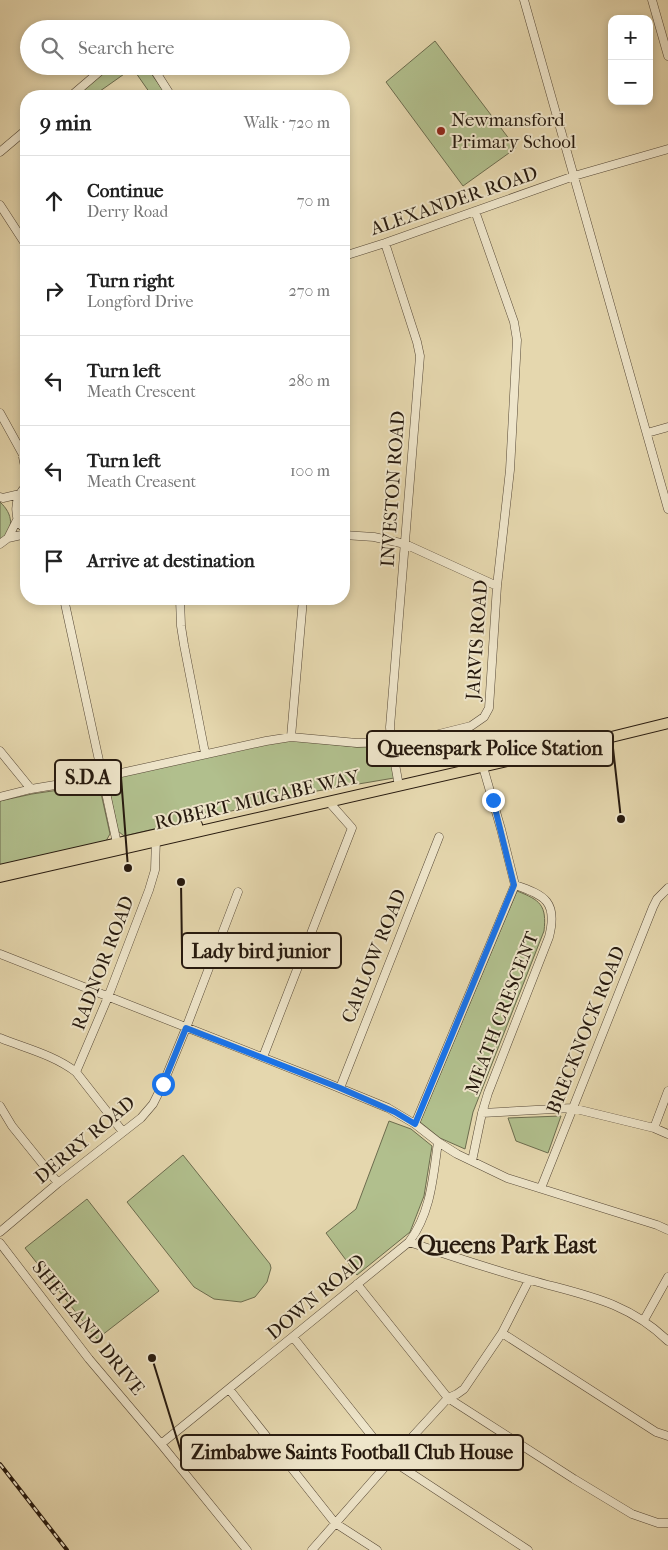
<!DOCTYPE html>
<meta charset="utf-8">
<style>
:root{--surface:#fff;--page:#f6f6f6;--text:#222;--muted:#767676;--line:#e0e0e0}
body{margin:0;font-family:"IM FELL French Canon",serif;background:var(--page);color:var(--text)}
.controls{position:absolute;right:15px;top:15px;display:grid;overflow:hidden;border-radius:10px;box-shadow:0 2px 8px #0003}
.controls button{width:45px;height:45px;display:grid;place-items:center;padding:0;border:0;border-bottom:1px solid var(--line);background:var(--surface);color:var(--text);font:25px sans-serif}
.stop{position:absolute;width:15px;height:15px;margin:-11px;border:4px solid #1a73e8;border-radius:50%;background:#fff}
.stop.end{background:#1a73e8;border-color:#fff;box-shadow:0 1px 5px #0008}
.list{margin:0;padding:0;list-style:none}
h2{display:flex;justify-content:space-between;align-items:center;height:65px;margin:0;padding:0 20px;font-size:21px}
h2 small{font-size:16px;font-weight:400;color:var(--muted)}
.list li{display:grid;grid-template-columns:32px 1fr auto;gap:15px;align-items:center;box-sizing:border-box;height:90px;padding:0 20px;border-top:1px solid var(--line)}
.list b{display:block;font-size:19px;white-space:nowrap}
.list p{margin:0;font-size:16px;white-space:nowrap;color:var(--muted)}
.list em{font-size:16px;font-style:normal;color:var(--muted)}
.icon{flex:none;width:28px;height:28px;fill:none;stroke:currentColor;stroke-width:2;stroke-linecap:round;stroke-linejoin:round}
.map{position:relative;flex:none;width:668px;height:1550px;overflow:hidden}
.search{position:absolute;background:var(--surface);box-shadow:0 2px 8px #0003;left:20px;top:20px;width:330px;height:55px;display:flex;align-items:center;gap:12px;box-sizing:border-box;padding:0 18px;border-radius:28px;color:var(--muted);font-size:19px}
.panel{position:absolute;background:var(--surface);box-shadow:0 2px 8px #0003;left:20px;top:90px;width:330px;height:515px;border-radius:20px}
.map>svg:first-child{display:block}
.green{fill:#b1bf8d;stroke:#6c6c4e}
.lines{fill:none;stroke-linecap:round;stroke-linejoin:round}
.minor-casing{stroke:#564836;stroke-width:9}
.major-casing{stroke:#26190e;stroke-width:12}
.minor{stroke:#eee5ca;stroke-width:8}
.major{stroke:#e5d7ae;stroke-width:10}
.rail-casing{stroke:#26190e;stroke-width:4}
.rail{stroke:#eee5ca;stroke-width:2;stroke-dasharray:5.5;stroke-linecap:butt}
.route{stroke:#1a73e8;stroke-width:6}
.poi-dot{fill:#8f2418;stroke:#eee5ca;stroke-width:2}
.labels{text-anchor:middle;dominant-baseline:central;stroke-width:4;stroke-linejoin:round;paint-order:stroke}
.poi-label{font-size:19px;fill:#26190e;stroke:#eee5ca;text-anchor:start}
.street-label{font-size:19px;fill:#26190e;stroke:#eee5ca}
.district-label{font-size:24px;font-weight:bold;fill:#26190e;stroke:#eee5ca}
.leader{fill:none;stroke:#26190e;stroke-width:2}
.callout-dot{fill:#26190e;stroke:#eee5ca;stroke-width:2}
.callout{fill:#eee5ca;stroke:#26190e;stroke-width:2}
.callout-label{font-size:20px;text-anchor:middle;font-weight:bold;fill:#26190e}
</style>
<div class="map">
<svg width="668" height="1550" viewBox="0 0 668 1550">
<rect width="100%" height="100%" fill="#e5d7ae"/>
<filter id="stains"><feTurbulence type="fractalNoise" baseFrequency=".004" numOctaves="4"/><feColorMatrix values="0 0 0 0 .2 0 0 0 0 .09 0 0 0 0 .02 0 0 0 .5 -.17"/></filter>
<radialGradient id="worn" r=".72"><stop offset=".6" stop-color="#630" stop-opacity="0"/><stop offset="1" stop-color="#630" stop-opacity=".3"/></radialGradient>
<path class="green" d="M435 41 516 148 463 186 386 82Z
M111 66H146L167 96H152L136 73 127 72 93 96H76Z
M0 502C13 514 15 529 0 540Z
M291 740 357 747 388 746 394 778 317 791 124 836 118 831 107 780 111 777 266 743Z
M99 784 110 834 106 841 0 865V801L32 794Z
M517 891C540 900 547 905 544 931L473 1112 465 1149 440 1138 420 1122Z
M561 1116 548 1153 516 1141 508 1118Z
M389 1121 411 1129 432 1146 424 1196 410 1232 357 1275 326 1233 356 1209Z
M183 1155 270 1264 271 1268 267 1282 255 1297 241 1302 214 1299 194 1287 127 1202Z
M87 1199 159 1291 97 1339 25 1248Z"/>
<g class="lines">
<g class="minor-casing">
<path id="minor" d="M524 0 668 509
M652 0 668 56
M152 66 171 96
M71 96 106 66
M0 152 26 130
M0 205 26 245
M385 243 417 342 420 356 390 727 391 742 399 786
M344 256 385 243 574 176 668 149
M0 413 26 460
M647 433 668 427
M23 457 26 472 25 487
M26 486C14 498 12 519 26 530
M0 497 3 498 20 494
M344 535 374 537 405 544 497 586
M8 538 18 518
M0 544 8 538 26 534
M64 599 118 848
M180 599 181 626 184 645 205 753
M291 737 303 599
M0 751 31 789
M481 760 501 829 515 885
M0 797 31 789 103 777 266 741 291 737 357 743 391 742 427 737 471 726 484 717 489 708 497 586 510 470 517 340 514 322 475 211
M0 954 315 1078 388 1108 415 1124 438 1142 457 1154 507 1178 657 1225 668 1230
M0 1038C25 1048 54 1055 76 1072L123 1132
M263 1057 352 828 329 802
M76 1072 108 997 149 890 155 870 156 838
M340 1088 439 837
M0 1106 12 1126 58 1183
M482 1113 572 1108 654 1128 668 1134
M415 1124 515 885C545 895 558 902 549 937L488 1093 482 1113 472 1161
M654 1128 668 1091
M541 1188 653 907 657 899 668 888
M0 1232 58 1183 141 1118 153 1104 163 1084 186 1028 238 892
M409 1242C449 1255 489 1269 530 1280 583 1295 627 1301 668 1341
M0 1243 89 1359 161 1444 247 1550
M357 1284 448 1398 574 1479 632 1514 658 1523H668
M644 1320 668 1277
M502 1333 656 1432 668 1436
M293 1337 391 1460 528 1550
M229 1389 335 1523 377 1550
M161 1444 409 1242C431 1213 433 1177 438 1142
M312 1550 391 1460 448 1398 457 1394 464 1389 502 1333 529 1280"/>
</g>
<g class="major-casing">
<path id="major" d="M0 870 197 825
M0 877 599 740 668 723"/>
</g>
<use href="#minor" class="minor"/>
<use href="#major" class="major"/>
<g class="rail-casing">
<path id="rail" d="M0 1464 67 1550"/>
</g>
<use href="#rail" class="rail"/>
</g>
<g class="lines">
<path class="route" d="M163 1084 186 1028 340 1088 395 1112 415 1124 514 885 493 800"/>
</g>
<circle class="poi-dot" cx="441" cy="131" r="5"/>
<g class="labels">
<g class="poi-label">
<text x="451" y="120">Newmansford<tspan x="451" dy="22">Primary School</tspan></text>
</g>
<g class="street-label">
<text transform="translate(454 201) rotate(-19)">ALEXANDER ROAD</text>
<text transform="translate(393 489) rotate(-86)">INVESTON ROAD</text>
<text transform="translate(477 640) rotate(-86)">JARVIS ROAD</text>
<text transform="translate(257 800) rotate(-13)">ROBERT MUGABE WAY</text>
<text transform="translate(374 956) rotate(-68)">CARLOW ROAD</text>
<text transform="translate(103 963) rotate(-69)">RADNOR ROAD</text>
<text transform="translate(502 1013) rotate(-69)">MEATH CRESCENT</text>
<text transform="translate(586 1030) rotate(-68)">BRECKNOCK ROAD</text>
<text transform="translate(85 1140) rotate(-40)">DERRY ROAD</text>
<text transform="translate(316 1297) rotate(-40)">DOWN ROAD</text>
<text transform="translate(88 1328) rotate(51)">SHETLAND DRIVE</text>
</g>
<g class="district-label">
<text x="507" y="1245">Queens Park East</text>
</g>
</g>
<path class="leader" d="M621 819L613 748M128 868L121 777M181 882L182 951M152 1358L181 1452"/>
<g class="callout-dot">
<circle cx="621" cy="819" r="5"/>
<circle cx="128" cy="868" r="5"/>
<circle cx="181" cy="882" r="5"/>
<circle cx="152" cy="1358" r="5"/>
</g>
<g class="callout">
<rect x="367" y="731" width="246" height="35" rx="5"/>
<rect x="55" y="760" width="66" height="35" rx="5"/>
<rect x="182" y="933" width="159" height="35" rx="5"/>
<rect x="181" y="1435" width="342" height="35" rx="5"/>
</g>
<g class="callout-label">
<text x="490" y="755">Queenspark Police Station</text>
<text x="88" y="784">S.D.A</text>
<text x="261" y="958">Lady bird junior</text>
<text x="352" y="1459">Zimbabwe Saints Football Club House</text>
</g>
<rect width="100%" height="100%" filter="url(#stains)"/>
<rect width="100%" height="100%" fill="url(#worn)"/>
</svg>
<div class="controls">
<button>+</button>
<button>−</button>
</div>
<div class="stop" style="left:163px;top:1084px"></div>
<div class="stop end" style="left:493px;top:800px"></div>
<div class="search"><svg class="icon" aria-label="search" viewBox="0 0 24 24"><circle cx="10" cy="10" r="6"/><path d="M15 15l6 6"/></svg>Search here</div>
<section class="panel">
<h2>9 min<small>Walk · 720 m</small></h2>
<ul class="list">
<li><svg class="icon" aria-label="ahead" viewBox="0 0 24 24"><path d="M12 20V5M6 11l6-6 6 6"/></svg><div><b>Continue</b><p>Derry Road</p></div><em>70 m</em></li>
<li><svg class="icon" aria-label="right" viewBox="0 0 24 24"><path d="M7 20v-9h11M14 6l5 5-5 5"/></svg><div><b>Turn right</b><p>Longford Drive</p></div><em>270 m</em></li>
<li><svg class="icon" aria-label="left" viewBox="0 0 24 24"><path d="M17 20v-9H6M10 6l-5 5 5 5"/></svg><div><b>Turn left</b><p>Meath Crescent</p></div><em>280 m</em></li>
<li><svg class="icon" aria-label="left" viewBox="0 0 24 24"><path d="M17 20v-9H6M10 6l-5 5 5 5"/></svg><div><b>Turn left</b><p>Meath Creasent</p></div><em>100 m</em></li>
<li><svg class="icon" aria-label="arrive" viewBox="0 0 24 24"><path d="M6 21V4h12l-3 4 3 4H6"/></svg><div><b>Arrive at destination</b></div></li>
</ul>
</section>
</div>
